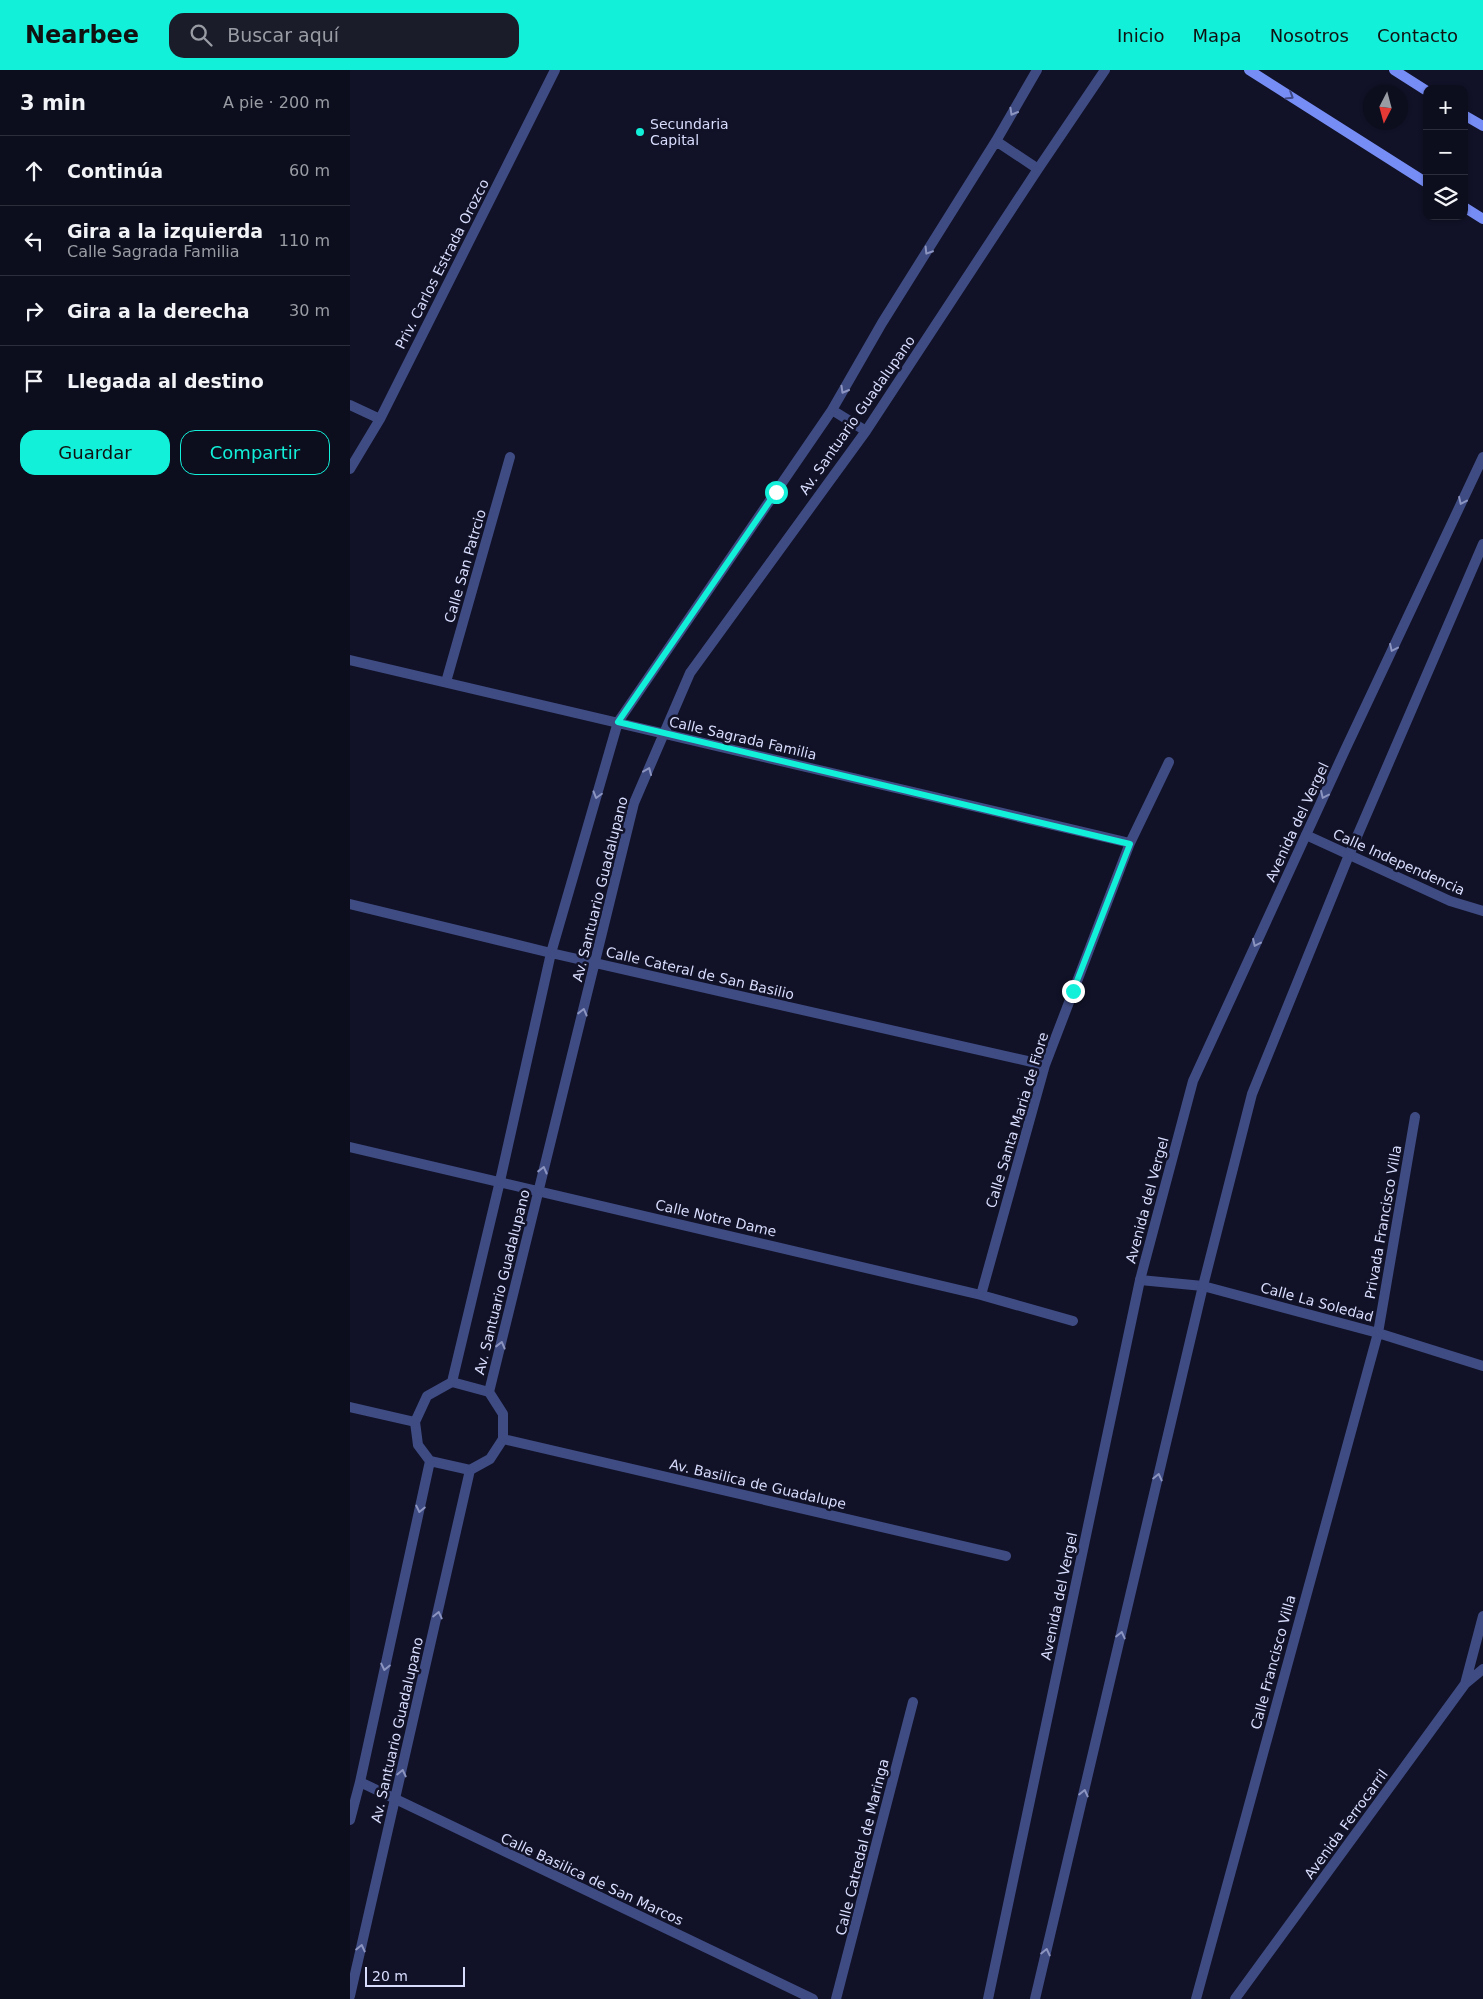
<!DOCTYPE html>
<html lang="es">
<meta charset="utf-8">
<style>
:root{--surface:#0d0e1d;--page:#1b1c2a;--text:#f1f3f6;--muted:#9a9ca4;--line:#2d2e3b;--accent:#12f0d9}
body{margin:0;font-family:"DejaVu Sans",sans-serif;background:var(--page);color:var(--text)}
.controls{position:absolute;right:15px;top:15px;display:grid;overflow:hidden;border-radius:10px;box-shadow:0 1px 4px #0004}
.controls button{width:45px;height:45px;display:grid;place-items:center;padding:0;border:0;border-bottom:1px solid var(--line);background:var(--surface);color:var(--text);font:25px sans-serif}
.compass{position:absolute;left:1013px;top:15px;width:45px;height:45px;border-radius:50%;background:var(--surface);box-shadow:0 1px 4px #0004;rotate:186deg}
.scale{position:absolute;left:15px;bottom:12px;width:100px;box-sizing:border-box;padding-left:5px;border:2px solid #d9ddfd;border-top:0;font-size:14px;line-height:18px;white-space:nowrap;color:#d9ddfd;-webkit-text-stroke:4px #111227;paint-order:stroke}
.stop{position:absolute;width:15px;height:15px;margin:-11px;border:4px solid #12f0d9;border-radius:50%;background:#fff}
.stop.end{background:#12f0d9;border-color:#fff;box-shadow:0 1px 5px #0008}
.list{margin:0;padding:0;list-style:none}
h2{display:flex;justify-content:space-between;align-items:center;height:65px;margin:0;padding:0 20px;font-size:21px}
h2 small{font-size:16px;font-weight:400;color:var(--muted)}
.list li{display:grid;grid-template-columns:32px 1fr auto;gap:15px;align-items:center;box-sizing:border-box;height:70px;padding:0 20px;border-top:1px solid var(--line)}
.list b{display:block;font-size:19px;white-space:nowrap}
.list p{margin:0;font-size:16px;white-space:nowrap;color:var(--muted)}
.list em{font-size:16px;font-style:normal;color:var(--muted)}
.actions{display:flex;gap:10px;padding:15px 20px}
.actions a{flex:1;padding:11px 0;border:1px solid var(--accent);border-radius:15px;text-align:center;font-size:18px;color:var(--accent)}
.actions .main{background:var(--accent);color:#111}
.icon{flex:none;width:28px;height:28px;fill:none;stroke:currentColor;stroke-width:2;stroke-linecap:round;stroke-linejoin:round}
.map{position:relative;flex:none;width:1133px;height:1929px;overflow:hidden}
header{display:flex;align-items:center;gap:30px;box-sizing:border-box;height:70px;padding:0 25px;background:var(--accent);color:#111}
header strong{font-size:24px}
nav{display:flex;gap:28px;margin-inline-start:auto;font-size:18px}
.search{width:350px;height:45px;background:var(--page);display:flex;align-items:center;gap:12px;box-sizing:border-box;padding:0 18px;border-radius:15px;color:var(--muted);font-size:19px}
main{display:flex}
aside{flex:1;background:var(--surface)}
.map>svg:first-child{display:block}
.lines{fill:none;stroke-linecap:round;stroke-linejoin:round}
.minor{stroke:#3f4b83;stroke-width:10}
.tertiary{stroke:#3f4b83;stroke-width:10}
.secondary{stroke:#778df6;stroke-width:10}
.oneway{stroke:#3f4984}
.oneway2{stroke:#8c94c0}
.route{stroke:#12f0d9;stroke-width:6}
.poi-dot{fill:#12f0d9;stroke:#111227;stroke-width:2}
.labels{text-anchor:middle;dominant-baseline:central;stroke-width:5;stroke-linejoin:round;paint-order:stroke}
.poi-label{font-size:14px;fill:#d9ddfd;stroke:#111227;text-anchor:start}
.street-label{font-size:14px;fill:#d9ddfd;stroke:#111227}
</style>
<header>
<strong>Nearbee</strong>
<div class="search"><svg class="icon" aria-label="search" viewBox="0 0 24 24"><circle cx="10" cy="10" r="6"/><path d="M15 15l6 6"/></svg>Buscar aquí</div>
<nav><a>Inicio</a><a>Mapa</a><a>Nosotros</a><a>Contacto</a></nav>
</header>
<main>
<aside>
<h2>3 min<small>A pie · 200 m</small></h2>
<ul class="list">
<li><svg class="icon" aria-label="ahead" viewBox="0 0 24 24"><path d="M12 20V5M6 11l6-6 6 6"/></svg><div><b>Continúa</b></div><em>60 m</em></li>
<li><svg class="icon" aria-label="left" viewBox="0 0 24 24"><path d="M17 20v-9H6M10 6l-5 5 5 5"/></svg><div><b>Gira a la izquierda</b><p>Calle Sagrada Familia</p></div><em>110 m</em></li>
<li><svg class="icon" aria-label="right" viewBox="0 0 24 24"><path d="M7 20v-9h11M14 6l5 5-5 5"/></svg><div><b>Gira a la derecha</b></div><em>30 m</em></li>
<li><svg class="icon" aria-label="arrive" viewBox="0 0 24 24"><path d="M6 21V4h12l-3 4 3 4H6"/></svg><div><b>Llegada al destino</b></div></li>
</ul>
<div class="actions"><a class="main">Guardar</a><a>Compartir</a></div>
</aside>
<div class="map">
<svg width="1133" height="1929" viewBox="0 0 1133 1929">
<rect width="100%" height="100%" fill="#111227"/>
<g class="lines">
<path class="minor" d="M646 71 688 99
M0 335 30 349
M482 340 516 361
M0 399 30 349 205 0
M0 590 780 773
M96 612 160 387
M956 765 1100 831 1133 841
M0 834 201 883 695 995
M0 1077 631 1225 723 1251
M790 1210 853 1216 1028 1263 1133 1296
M631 1225 695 995 780 773 819 692
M102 1312 150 1111 201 883 268 652 482 340 532 253 646 71 687 0
M102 1312 139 1322 153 1344V1369L140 1389 120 1400 80 1391 68 1375 65 1352 77 1326Z
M139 1322 284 733 340 603 516 361 688 99 755 0
M0 1337 65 1352
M153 1369 656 1486
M1115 1614 1133 1546
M10 1712 463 1929
M0 1750 10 1712 80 1391
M0 1926 120 1400
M486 1929 563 1632
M846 1929 1028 1263 1065 1047
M885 1929 1115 1614 1133 1599"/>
<path class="tertiary" d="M638 1929 790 1210 843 1011 995 680 1133 387
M685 1929 853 1216 902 1024 999 785 1133 474"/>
<path class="secondary" d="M899 0 1077 113
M1044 0 1077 21
M1114 45 1133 56
M1114 137 1133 149"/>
</g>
<defs><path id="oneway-chevron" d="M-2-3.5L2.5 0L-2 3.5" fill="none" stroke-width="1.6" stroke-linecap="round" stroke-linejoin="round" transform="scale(1.25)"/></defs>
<use class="oneway" href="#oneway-chevron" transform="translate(940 26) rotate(32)"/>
<g class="oneway2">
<use href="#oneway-chevron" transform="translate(663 42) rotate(120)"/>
<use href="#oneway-chevron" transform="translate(578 181) rotate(122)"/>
<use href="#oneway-chevron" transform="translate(494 320) rotate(120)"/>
<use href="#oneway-chevron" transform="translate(1112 431) rotate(115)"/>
<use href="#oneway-chevron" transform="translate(1043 578) rotate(115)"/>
<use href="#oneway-chevron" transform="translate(298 701) rotate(-67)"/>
<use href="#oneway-chevron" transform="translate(247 725) rotate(106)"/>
<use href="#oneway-chevron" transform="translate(974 725) rotate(115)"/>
<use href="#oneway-chevron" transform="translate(906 873) rotate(115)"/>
<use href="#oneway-chevron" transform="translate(233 942) rotate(-76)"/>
<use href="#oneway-chevron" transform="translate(193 1100) rotate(-76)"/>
<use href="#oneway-chevron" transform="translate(151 1275) rotate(-76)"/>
<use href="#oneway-chevron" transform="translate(808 1407) rotate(-77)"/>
<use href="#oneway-chevron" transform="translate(70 1439) rotate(102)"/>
<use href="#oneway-chevron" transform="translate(88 1545) rotate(-77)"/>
<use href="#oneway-chevron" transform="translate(771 1565) rotate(-77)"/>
<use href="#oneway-chevron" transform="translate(35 1597) rotate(102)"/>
<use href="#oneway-chevron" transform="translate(52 1703) rotate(-77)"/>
<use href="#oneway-chevron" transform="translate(734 1723) rotate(-77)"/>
<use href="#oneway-chevron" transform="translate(11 1878) rotate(-77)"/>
<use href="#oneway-chevron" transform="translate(696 1882) rotate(-77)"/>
</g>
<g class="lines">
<path class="route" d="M426 422 268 652 780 774 723 921"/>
</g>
<circle class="poi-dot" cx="290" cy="62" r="5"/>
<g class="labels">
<g class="poi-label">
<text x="300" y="54">Secundaria<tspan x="300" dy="16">Capital</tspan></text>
</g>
<g class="street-label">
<text transform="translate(92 194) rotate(-63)">Priv. Carlos Estrada Orozco</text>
<text transform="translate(507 345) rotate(-55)">Av. Santuario Guadalupano</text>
<text transform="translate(115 496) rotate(-74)">Calle San Patrcio</text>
<text transform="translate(393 668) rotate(13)">Calle Sagrada Familia</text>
<text transform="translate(947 752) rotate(-65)">Avenida del Vergel</text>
<text transform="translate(1049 792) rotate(24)">Calle Independencia</text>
<text transform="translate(250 819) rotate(-76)">Av. Santuario Guadalupano</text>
<text transform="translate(350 903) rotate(13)">Calle Cateral de San Basilio</text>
<text transform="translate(667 1050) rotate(-73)">Calle Santa Maria de Fiore</text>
<text transform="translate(797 1130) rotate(-75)">Avenida del Vergel</text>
<text transform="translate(366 1148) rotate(13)">Calle Notre Dame</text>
<text transform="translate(1033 1152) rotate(-80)">Privada Francisco Villa</text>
<text transform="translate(152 1212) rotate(-76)">Av. Santuario Guadalupano</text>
<text transform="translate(967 1232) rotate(15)">Calle La Soledad</text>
<text transform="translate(408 1414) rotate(13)">Av. Basilica de Guadalupe</text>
<text transform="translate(709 1526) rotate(-78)">Avenida del Vergel</text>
<text transform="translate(923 1592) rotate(-75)">Calle Francisco Villa</text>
<text transform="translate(47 1660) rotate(-77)">Av. Santuario Guadalupano</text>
<text transform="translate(996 1754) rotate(-54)">Avenida Ferrocarril</text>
<text transform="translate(512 1777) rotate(-76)">Calle Catredal de Maringa</text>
<text transform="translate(242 1809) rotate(25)">Calle Basilica de San Marcos</text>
</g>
</g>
</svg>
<div class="controls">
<button>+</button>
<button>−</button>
<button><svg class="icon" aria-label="layers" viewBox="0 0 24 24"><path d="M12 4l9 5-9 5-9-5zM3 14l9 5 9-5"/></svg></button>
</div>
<svg class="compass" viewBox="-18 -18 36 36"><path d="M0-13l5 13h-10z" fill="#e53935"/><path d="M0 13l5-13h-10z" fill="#9a9ca4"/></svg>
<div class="scale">20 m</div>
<div class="stop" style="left:426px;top:422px"></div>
<div class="stop end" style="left:723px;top:921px"></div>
</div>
</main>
